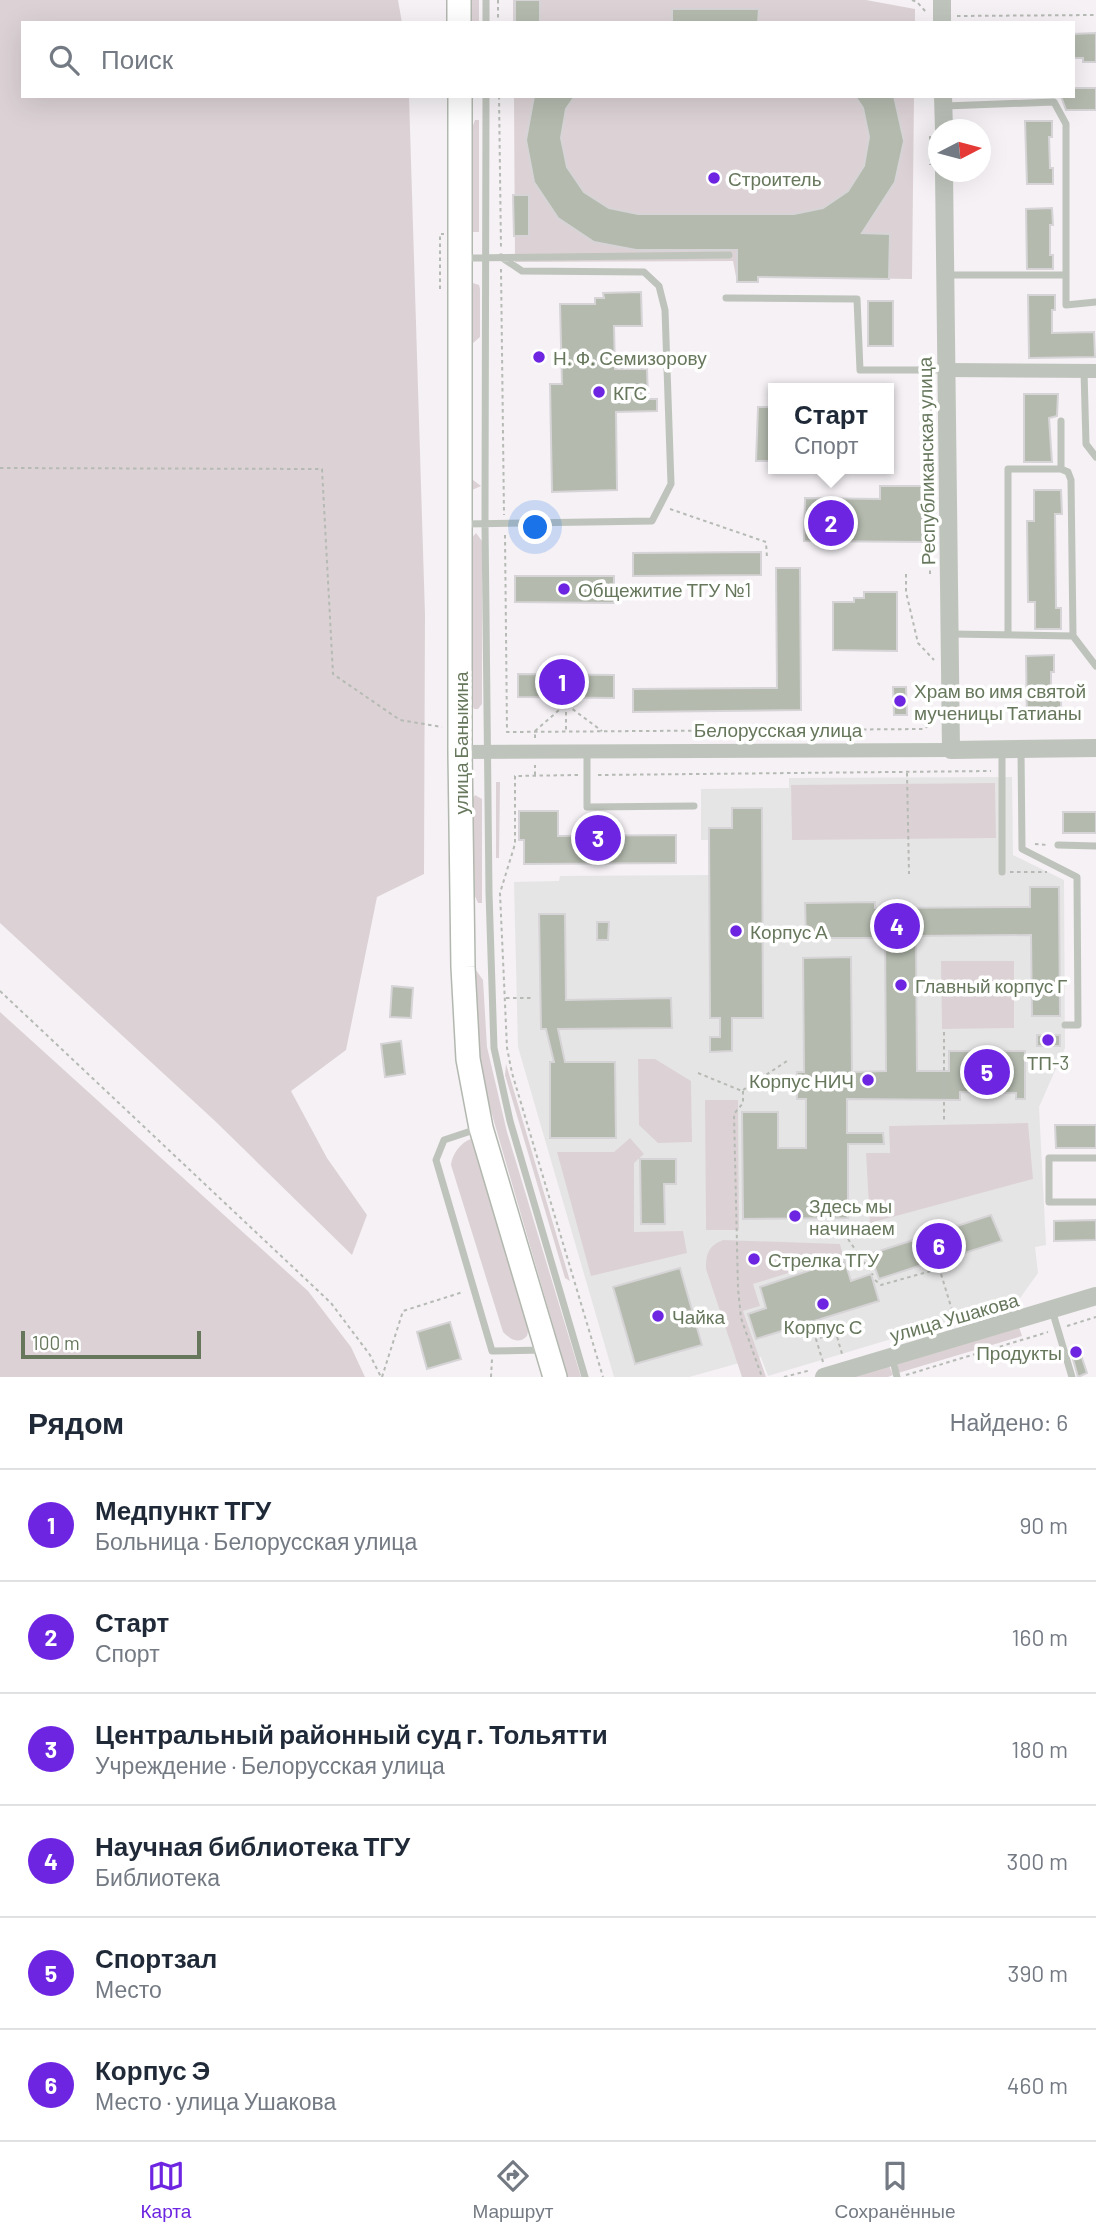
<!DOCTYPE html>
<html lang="ru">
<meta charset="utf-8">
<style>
:root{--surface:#fff;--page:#f2f2f3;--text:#1f2937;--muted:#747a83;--line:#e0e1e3;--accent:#6d25e1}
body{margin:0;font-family:Barlow,sans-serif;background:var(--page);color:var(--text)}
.compass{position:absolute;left:928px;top:119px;width:63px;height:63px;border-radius:50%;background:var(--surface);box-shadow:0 7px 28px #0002;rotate:84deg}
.scale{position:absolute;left:21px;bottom:18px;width:180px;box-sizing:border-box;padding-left:7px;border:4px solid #66775c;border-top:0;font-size:19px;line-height:24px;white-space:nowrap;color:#66775c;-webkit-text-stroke:5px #fff;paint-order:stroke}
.you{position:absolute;left:536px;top:528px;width:24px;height:24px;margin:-18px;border:5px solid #fff;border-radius:50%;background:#1a73e8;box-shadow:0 0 0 10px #1a73e833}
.badge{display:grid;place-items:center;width:46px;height:46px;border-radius:50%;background:var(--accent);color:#fff;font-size:23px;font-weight:700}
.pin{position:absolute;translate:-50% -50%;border:4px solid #fff;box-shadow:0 2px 7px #0006}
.popup{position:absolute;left:768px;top:383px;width:126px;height:91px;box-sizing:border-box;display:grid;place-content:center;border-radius:0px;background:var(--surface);filter:drop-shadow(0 2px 5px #0005);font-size:23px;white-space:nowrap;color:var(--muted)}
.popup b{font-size:26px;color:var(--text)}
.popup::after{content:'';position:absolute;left:50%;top:100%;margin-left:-14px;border:14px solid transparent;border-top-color:var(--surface)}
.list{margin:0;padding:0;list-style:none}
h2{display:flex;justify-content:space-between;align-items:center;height:91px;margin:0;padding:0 28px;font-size:30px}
h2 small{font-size:23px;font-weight:400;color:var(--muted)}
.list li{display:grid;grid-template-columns:46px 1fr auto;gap:21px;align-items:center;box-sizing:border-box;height:112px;padding:0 28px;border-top:2px solid var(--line)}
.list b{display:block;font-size:26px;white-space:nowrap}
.list p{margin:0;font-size:23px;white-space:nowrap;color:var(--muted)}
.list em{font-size:23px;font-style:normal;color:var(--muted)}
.icon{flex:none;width:38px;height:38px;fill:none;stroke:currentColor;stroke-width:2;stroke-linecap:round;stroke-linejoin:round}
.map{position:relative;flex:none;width:1096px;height:1377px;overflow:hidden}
.search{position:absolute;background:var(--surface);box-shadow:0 7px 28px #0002;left:21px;right:21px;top:21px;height:77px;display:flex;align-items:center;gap:18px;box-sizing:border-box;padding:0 24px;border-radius:0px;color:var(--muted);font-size:26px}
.sheet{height:763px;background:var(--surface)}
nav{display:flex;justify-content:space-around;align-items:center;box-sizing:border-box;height:98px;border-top:2px solid var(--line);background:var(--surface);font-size:19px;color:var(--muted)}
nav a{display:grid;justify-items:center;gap:4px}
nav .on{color:var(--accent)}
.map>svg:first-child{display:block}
.built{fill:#e6e5e5}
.green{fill:#dcd2d5}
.building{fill:#b4baae;stroke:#d6d4d6;stroke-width:2}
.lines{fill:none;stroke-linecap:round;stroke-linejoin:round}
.primary-casing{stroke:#b2b8af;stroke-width:26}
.path{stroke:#b6bab4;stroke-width:2;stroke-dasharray:3.5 3.5;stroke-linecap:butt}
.service{stroke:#bec4bb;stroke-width:7}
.minor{stroke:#bec4bb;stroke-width:14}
.tertiary{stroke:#bec4bb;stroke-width:18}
.primary{stroke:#fff;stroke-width:23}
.poi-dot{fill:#6d25e1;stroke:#fff;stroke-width:2.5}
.labels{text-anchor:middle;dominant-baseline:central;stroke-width:7;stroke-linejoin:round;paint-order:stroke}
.poi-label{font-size:19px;fill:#66775c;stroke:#fff;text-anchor:start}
.street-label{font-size:19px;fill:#66775c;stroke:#fff}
</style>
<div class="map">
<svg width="1096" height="1377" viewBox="0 0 1096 1377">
<rect width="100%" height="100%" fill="#f5f1f5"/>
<path class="built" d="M1012 777 1013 855 1064 880 1065 1048 1039 1107 1046 1245 1035 1247 1038 1273 1018 1301 768 1376 761 1357 689 1377H614L518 1047 514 882 559 881 560 876 709 875V840H701V789L789 788V778Z"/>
<path class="green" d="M0 0H398L402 23H23V96H409L425 615 424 874 377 897 346 1050 291 1091 327 1158 367 1215 352 1255 215 1121 0 923Z
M468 0H479V23H468Z
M513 0H866L915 9V23H513Z
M514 96H914L912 279 759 277 758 282H737L733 261 515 262Z
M475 120H479V232H469V137Z
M473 283 479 285 480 289V337L472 344 473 480 481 486 470 491 471 285Z
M476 533 482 541V704L478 709H474L472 704 470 540Z
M496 782H500L499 858H496Z
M995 783 996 838 792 840 791 785Z
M475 795 482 799V903H478L472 889V800Z
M941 961H1014V1028L942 1029Z
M473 966 483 980 487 1047 507 1132 581 1377H568L482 1080 478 1051Z
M0 1012 308 1291 351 1347 365 1377H0Z
M638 1059H655L691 1081 692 1142 658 1143 639 1125Z
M506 1064 570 1281 565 1278 505 1075Z
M705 1100H738L739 1230H706Z
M1028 1123 1033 1179 870 1223 866 1153H890L889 1126Z
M630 1138 644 1154 634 1163V1232L683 1231 687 1253 591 1276 557 1152H614Z
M471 1139 529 1327 527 1336C519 1345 510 1339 503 1332L451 1165C452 1154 461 1142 471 1139Z
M723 1240 840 1244 843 1256 753 1284 760 1306 743 1311 766 1377H742L706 1269C706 1254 708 1246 723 1240Z
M1016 1318 1022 1336 898 1373 897 1360Z
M888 1363 893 1375 888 1377H828Z"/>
<path class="building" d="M515 0H540V23H515Z
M672 9H759L758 23H672Z
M1096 33V62H1083V58H1073V34Z
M1073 88H1096V110H1066L1061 96H1073Z
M534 96H575L566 109 561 138 567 167 584 192 609 208 638 214H794L823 208 848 191 864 166 869 137 863 108 855 96H894L904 141 895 182 862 233 890 234 889 279 758 277V282H737V250H636L594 242 558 218 534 182 526 140Z
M1025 121H1052V137H1049L1050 168H1053V184H1027Z
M513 195H529V236H514Z
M1052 208 1053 225H1050V255H1053V269H1027L1026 209Z
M641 292 642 326H614L615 369H647L648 399H657V411L616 412 617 490 552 492 550 384H562L560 304H595V298H604L603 293Z
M1028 295H1055V310H1052V333L1094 332 1095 357 1029 358Z
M868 301H893V346H868Z
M1024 394H1058L1057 416 1049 418 1052 462H1024Z
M758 407H773V461H756Z
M880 486H924L923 542 804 541 805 498 880 499Z
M1034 490H1061L1062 514H1055L1056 608H1061V629H1035V602H1028L1027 521H1034Z
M761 552V575L633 576V553Z
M776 568H800L801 710 633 712V689L777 688Z
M515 576H614V603L515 602Z
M864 592H897V651L833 650V602H854V598H864Z
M1054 655V672H1051V697H1061V720L1027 721 1026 656Z
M518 674 614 675V698L518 697Z
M893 687H906L907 715H894Z
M732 808H762L763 1018H732V1051L710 1052V1037H720V1018H710L709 828H732Z
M519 811H558V836L676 835V863L524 864V840H519Z
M1063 812H1096V833H1063Z
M1030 887H1059L1060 1016H1032L1031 935 916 936 917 1071H949V1051H1025V1099H1016V1093L960 1092V1100L847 1099V1133H883L884 1144H848V1218L743 1219 742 1112H778V1148H806V1099H797V1072H804L803 958 851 957 852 1072 886 1071 885 938H806L805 903 875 902V908L1030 907Z
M539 914H565L566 1000 671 998 672 1028 558 1029 565 1062H615L616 1138H550V1062H554L546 1029H541Z
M597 922H609L608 940H597Z
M392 986 413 988 411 1018 390 1017Z
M1037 1035H1060V1046H1037Z
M401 1041 405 1074 385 1077 381 1044Z
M1055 1125H1096V1148H1056Z
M640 1159H676V1184H664L665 1224H641Z
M991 1215 1002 1241 946 1259 944 1252 935 1254 926 1257 928 1263 879 1279 870 1254Z
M1096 1220V1240L1054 1241V1221Z
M844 1259 851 1281 871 1274 879 1301 756 1339 748 1314 766 1308 760 1287Z
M680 1268 702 1345 635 1364 613 1287Z
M450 1322 461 1359 427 1369 417 1332Z
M1079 1349 1087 1373 1078 1377 1071 1352Z"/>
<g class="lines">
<g class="primary-casing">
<path id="primary" d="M459 0V23
M460 96V752L463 967 468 1059 481 1128 555 1377"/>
</g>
<path class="path" d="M498 0V23
M912 0 917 2 926 12
M957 16 1096 15
M499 96 501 249
M930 136V165
M501 269 504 515
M440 289V234H444
M0 468 322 469 333 674 400 720 442 727
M670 509 766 542 767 558
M505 535 507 732 923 729 934 723V720
M906 574V592L918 643 934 660
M930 574 931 409
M566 705V731
M567 705 602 731
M535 738V731L566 704
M907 773 909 874
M535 775V765
M578 775 515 776V844L500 893 507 1048 512 1073 603 1377
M598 775 991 771
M1035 844 1047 845
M1010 872H1047
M0 991 331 1303 370 1355 381 1377
M506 998H532
M944 1032V1120
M698 1073 742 1091
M743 1090 787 1061
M743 1091V1103L734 1114 738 1289 741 1318 762 1377
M848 1239 873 1275
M935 1254 955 1320
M875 1280 881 1285 938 1269
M818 1315 824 1335
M1067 1326 1096 1317
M823 1362 816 1339 836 1333 842 1354
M906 1375 1048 1332
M382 1377 403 1311 463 1292
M491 1377 492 1359
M784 1377 811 1370"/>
<path class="service" d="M486 0V23
M486 96 485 524 489 893 494 1048 510 1121 585 1377
M945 106 1054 102 1066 124V305L1096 302
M464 258 729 255
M947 275H1066
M726 298 857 299 860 370H946
M1084 371 1086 444 1096 457
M1061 421V469
M465 524 652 521 671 484 665 310 659 286 644 272 522 271 501 257
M950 634 1073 636 1096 666
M1008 634V469H1061L1068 472 1071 480 1073 636
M1002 750V872
M1021 750 1022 849 1077 877 1078 1025H1065
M587 751V807L694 806
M1058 845 1096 846
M477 1129 444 1140 436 1160 492 1351 543 1350
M1096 1158H1049V1202H1096
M1052 1310 1072 1377
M892 1357 897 1377"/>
<path class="minor" d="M946 370 1096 371
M460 752 951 750"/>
<path class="tertiary" d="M942 0V23
M943 96 944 130
M944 172 951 750 1096 748
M824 1377 1096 1296"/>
<use href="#primary" class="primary"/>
</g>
<g class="poi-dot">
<circle cx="714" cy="178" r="7"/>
<circle cx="539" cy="357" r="7"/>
<circle cx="599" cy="392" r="7"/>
<circle cx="564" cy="589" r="7"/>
<circle cx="900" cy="701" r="7"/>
<circle cx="736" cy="931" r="7"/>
<circle cx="901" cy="985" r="7"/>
<circle cx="1048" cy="1040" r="7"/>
<circle cx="868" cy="1080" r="7"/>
<circle cx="795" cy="1216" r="7"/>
<circle cx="754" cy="1259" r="7"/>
<circle cx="823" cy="1304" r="7"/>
<circle cx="658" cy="1316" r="7"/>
<circle cx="1076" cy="1352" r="7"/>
</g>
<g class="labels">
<g class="poi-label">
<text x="728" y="178">Строитель</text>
<text x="553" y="357">Н. Ф. Семизорову</text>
<text x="613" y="392">КГС</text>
<text x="578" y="589">Общежитие ТГУ №1</text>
<text x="914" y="690">Храм во имя святой<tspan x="914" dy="22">мученицы Татианы</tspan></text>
<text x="750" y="931">Корпус А</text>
<text x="915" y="985">Главный корпус Г</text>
<text x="1048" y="1062" text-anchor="middle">ТП-3</text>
<text x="854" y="1080" text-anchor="end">Корпус НИЧ</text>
<text x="809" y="1205">Здесь мы<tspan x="809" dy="22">начинаем</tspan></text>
<text x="768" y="1259">Стрелка ТГУ</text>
<text x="672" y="1316">Чайка</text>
<text x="823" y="1326" text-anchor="middle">Корпус С</text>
<text x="1062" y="1352" text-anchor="end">Продукты</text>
</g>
<g class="street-label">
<text transform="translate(926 461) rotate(-91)">Республиканская улица</text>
<text x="778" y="729">Белорусская улица</text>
<text transform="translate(460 743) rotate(-90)">улица Баныкина</text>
<text transform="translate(954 1317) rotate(-16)">улица Ушакова</text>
</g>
</g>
</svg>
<svg class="compass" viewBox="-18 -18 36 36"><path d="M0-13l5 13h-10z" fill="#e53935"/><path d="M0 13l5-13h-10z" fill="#747a83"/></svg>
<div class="scale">100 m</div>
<div class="you"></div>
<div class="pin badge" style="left:562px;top:682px">1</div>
<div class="pin badge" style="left:831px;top:523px">2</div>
<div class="popup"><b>Старт</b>Спорт</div>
<div class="pin badge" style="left:598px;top:838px">3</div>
<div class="pin badge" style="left:897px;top:926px">4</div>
<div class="pin badge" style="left:987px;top:1072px">5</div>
<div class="pin badge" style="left:939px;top:1246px">6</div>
<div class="search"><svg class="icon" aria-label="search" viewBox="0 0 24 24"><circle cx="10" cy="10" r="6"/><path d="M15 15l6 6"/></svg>Поиск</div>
</div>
<section class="sheet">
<h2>Рядом<small>Найдено: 6</small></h2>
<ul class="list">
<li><span class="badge">1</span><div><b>Медпункт ТГУ</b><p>Больница · Белорусская улица</p></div><em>90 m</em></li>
<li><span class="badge">2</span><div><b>Старт</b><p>Спорт</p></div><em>160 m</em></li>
<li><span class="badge">3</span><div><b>Центральный районный суд г. Тольятти</b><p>Учреждение · Белорусская улица</p></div><em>180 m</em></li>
<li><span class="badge">4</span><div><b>Научная библиотека ТГУ</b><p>Библиотека</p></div><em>300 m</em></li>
<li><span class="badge">5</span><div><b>Спортзал</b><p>Место</p></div><em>390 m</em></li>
<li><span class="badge">6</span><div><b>Корпус Э</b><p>Место · улица Ушакова</p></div><em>460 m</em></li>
</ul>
</section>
<nav>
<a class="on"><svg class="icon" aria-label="map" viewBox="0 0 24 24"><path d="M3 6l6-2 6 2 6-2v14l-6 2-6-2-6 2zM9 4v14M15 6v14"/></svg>Карта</a>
<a><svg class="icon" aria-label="directions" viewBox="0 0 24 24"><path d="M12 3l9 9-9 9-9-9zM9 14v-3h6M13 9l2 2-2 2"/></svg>Маршрут</a>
<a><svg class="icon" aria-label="saved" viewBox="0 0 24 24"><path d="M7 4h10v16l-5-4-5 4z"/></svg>Сохранённые</a>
</nav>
